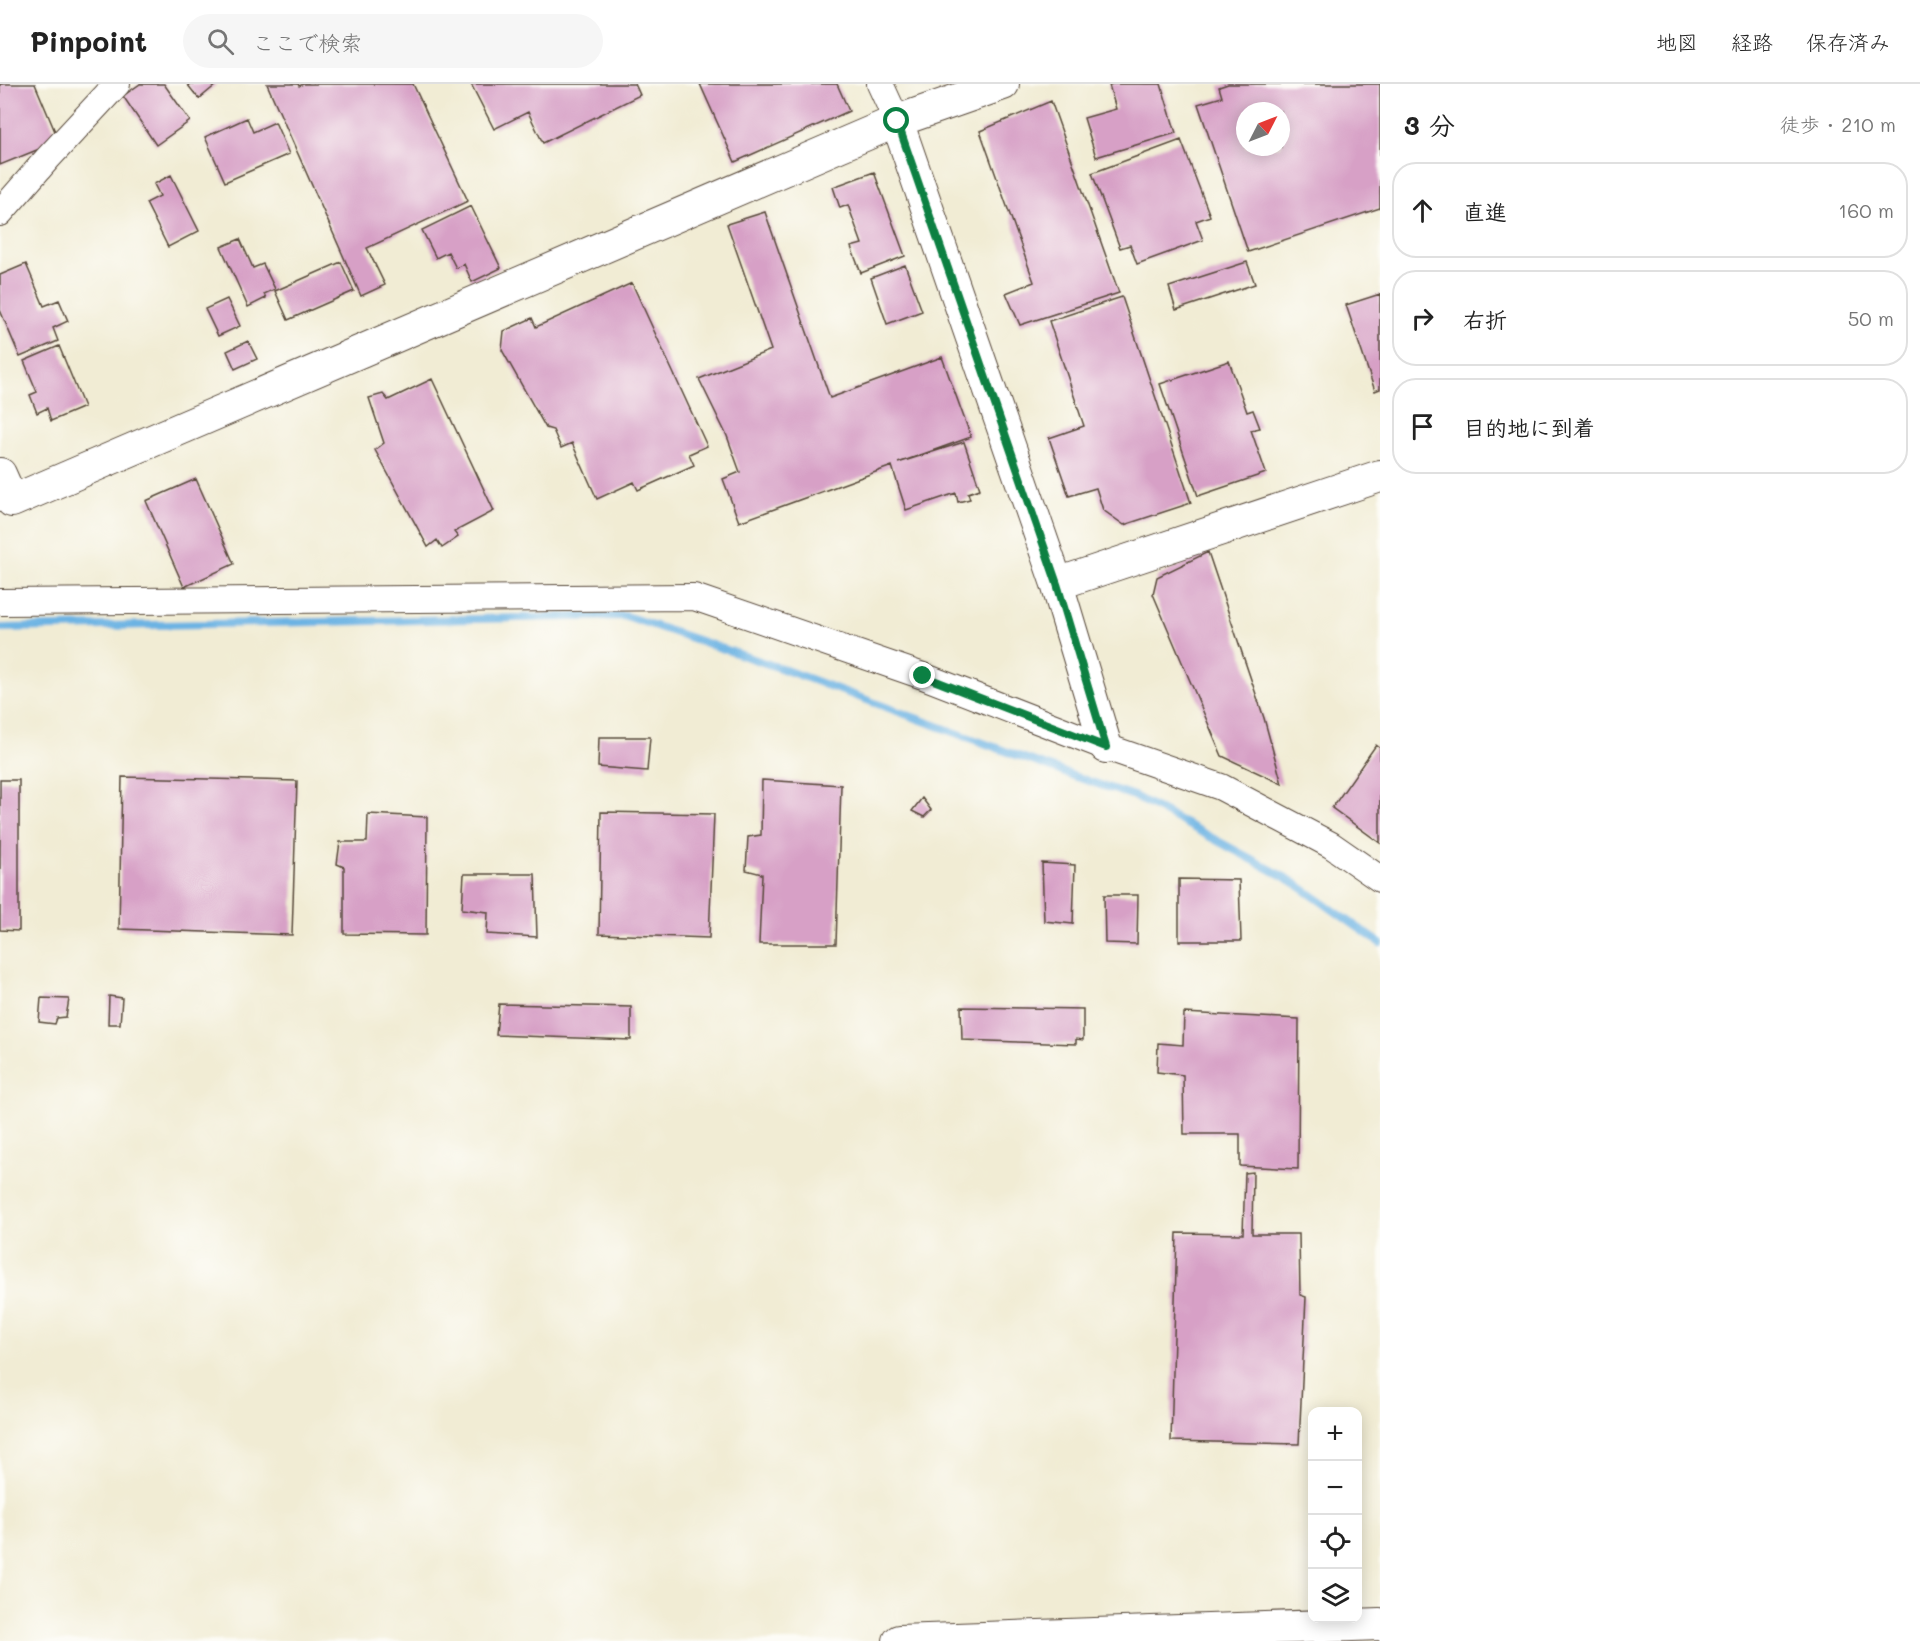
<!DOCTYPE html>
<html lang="ja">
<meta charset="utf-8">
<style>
:root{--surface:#fff;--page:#f6f6f6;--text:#222;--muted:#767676;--line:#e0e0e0}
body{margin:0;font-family:Mali,"Klee One",sans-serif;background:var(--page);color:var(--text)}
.controls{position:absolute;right:18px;bottom:18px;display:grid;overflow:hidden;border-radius:12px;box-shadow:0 3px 15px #0003}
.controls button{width:54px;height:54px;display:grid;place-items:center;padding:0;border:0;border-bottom:2px solid var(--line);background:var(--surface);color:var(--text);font:30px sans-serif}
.compass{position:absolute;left:1236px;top:18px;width:54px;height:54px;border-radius:50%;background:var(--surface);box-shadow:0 3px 15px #0003;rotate:48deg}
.stop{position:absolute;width:18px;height:18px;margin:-14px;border:4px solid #0b8043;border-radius:50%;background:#fff}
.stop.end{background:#0b8043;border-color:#fff;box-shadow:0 2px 6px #0008}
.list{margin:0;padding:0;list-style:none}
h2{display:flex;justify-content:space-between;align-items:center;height:78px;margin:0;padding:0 24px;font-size:26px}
h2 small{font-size:20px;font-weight:400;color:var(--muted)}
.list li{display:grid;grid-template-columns:39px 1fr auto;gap:18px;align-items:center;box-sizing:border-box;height:96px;margin:0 12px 12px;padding:0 12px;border:2px solid var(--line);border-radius:24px}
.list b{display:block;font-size:22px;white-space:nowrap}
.list em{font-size:20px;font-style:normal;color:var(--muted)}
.icon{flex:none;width:33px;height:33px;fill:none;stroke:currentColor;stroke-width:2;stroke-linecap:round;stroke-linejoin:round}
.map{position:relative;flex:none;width:1380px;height:1557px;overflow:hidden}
header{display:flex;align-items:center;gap:36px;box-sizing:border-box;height:84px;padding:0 30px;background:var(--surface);border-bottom:2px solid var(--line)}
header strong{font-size:28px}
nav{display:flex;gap:33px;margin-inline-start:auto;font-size:21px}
.search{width:420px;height:54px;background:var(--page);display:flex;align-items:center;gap:15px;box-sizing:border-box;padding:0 21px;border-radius:33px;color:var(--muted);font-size:22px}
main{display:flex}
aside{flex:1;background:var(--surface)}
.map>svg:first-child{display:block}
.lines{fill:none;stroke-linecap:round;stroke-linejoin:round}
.stream{stroke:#6cb3e3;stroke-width:8}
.building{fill:#d7a0c6;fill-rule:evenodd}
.minor-casing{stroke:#564739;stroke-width:28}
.tertiary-casing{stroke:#564739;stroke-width:34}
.minor{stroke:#fff;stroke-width:26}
.tertiary{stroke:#fff;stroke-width:32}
.route{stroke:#0b8043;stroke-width:8}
</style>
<header>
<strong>Pinpoint</strong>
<div class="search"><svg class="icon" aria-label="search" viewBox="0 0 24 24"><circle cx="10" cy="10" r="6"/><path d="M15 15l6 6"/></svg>ここで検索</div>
<nav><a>地図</a><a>経路</a><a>保存済み</a></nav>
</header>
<main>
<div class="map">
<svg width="1380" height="1557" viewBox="0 0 1380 1557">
<rect width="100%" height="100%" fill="#fdfcf7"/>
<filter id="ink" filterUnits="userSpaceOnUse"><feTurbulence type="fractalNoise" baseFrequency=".0167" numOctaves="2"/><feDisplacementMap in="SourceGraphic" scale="12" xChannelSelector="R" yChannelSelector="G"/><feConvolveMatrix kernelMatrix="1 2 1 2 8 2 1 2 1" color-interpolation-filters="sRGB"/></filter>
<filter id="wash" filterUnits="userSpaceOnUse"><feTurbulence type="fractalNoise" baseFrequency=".008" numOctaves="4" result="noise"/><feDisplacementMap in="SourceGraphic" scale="24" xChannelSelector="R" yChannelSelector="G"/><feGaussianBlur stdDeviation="1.35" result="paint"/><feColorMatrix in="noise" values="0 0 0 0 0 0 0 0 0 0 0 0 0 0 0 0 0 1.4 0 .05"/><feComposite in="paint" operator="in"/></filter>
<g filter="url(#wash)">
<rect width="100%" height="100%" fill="#f1ecd4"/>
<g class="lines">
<path class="stream" d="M0 544 626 532 780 584 1076 693 1134 712 1292 797 1380 859"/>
</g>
<g id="blocks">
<path class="building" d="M0 0H35L59 57 0 81Z
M140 0H164L190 37 156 61 123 12Z
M187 0H217L199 15Z
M267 0H298L299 2 303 0H413L468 117 367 164 385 201 361 212Z
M471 0H635L640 11 543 59 528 28 494 45Z
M700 0H837L849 27 735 78Z
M1113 0H1161L1176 49 1096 73 1084 34 1116 25 1109 1Z
M1228 0H1380V124L1248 168 1198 20 1222 13 1219 3ZM1245 27H1281V63H1245Z
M1051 17 1119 209 1020 241 1006 209 1034 198 980 47Z
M247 34 253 48 275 38 289 70 225 98 205 53Z
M1181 56 1210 132 1196 137 1203 156 1137 180 1130 161 1120 164 1092 89Z
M874 88 905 172 861 189 851 163 862 160 848 121 840 124 833 103Z
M171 91 199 147 168 163 146 119 160 112 154 100Z
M471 122 501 184 472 198 464 180 456 184 448 168 436 174 422 146Z
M765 128 830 314 942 273 971 353 898 379 964 358 980 405 968 409 970 415 958 418 956 409 906 426 892 382 739 438 723 395 740 388 727 352 699 295 771 266 727 140Z
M240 155 253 184 263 180 275 205 264 210 266 214 248 223 221 163Z
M341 178 354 207 288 236 275 207Z
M1247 178 1255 200 1176 226 1169 203Z
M26 180 44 222 59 216 68 237 53 244 58 257 20 273 0 226V191Z
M905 181 922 227 887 240 871 194Z
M632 199 707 362 689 370 694 381 638 406 634 398 597 415 572 359 561 364 553 346 546 344 502 266 504 247 532 234 536 243Z
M1380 210V305L1375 307 1346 221Z
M1122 213 1191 419 1124 441 1103 426 1096 404 1069 412 1049 354 1084 342 1049 237Z
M227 215 240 242 218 252 205 225Z
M248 257 257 275 235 285 227 267Z
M59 262 84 323 51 337 47 324 37 329 30 311 37 308 24 277Z
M1229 277 1247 328 1253 326 1260 344 1251 346 1266 389 1198 412 1160 300Z
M432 295 494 427 454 448 458 453 442 464 437 456 428 463 375 366 384 359 369 314 383 310 388 316Z
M196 395 234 480 184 503 146 417Z
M1208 468 1264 634 1282 700 1222 672 1153 510 1157 493Z
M599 653H650L647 687 598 683Z
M1376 661 1380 664V759L1332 724Z
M122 693 297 697 292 851 119 845Z
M0 696H19V847L0 846Z
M762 696 841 701 836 860H759L762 790 746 786 748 753 761 751Z
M922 714 931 726 924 733 912 727Z
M601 728 714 730 709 854 599 850Z
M368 730 427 733 426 851 344 850V783L337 780 340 758H367Z
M1042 779 1075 781 1073 840 1044 837Z
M464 790H535L537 853 487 850 488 828 462 825Z
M1179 795 1239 796 1241 857H1179Z
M1104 811H1138L1137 860 1105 859Z
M109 912 122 914 120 940H108Z
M41 914 69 915 66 933 57 934 55 940 39 938Z
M499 920 631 923V956L496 951Z
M961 923 1083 925V956L1076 955V960L962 956Z
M1184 929 1299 935 1298 1085 1240 1082V1050H1184L1183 991 1157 988 1158 959 1183 961Z
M1253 1088 1252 1150H1299L1300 1211 1306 1213 1299 1360 1171 1357 1177 1149 1243 1150 1245 1089Z"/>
</g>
</g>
<g filter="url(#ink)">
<use href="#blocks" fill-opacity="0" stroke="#564739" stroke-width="1.5"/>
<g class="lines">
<g class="minor-casing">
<path id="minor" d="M880 0 897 37
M0 129 48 74 117 0
M0 518 694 513 923 592 1106 663 1221 703 1331 761 1380 795"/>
</g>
<g class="tertiary-casing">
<path id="tertiary" d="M897 37 1003 0
M0 390 12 417 897 37 1057 500 1106 663
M1057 500 1380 392
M899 1557 1380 1540"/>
</g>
<use href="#minor" class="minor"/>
<use href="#tertiary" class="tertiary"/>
</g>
</g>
<g class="lines" filter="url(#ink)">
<path class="route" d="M897 37 1057 500 1106 663 923 592"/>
</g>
</svg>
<div class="controls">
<button>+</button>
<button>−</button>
<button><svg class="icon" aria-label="locate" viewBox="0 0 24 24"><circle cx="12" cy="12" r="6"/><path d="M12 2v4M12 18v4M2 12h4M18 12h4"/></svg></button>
<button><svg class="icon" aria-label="layers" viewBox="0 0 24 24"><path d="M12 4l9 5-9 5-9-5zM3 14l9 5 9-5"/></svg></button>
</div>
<svg class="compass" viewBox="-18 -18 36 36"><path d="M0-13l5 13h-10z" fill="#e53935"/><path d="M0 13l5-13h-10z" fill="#767676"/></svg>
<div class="stop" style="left:897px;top:37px"></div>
<div class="stop end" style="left:923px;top:592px"></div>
</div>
<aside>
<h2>3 分<small>徒歩 · 210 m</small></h2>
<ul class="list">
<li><svg class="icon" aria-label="ahead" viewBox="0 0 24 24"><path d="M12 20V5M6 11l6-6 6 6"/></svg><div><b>直進</b></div><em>160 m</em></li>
<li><svg class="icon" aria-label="right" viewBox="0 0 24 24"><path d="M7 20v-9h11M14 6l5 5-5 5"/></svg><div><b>右折</b></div><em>50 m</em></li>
<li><svg class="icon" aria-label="arrive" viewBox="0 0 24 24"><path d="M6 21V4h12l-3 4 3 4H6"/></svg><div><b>目的地に到着</b></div></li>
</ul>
</aside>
</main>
